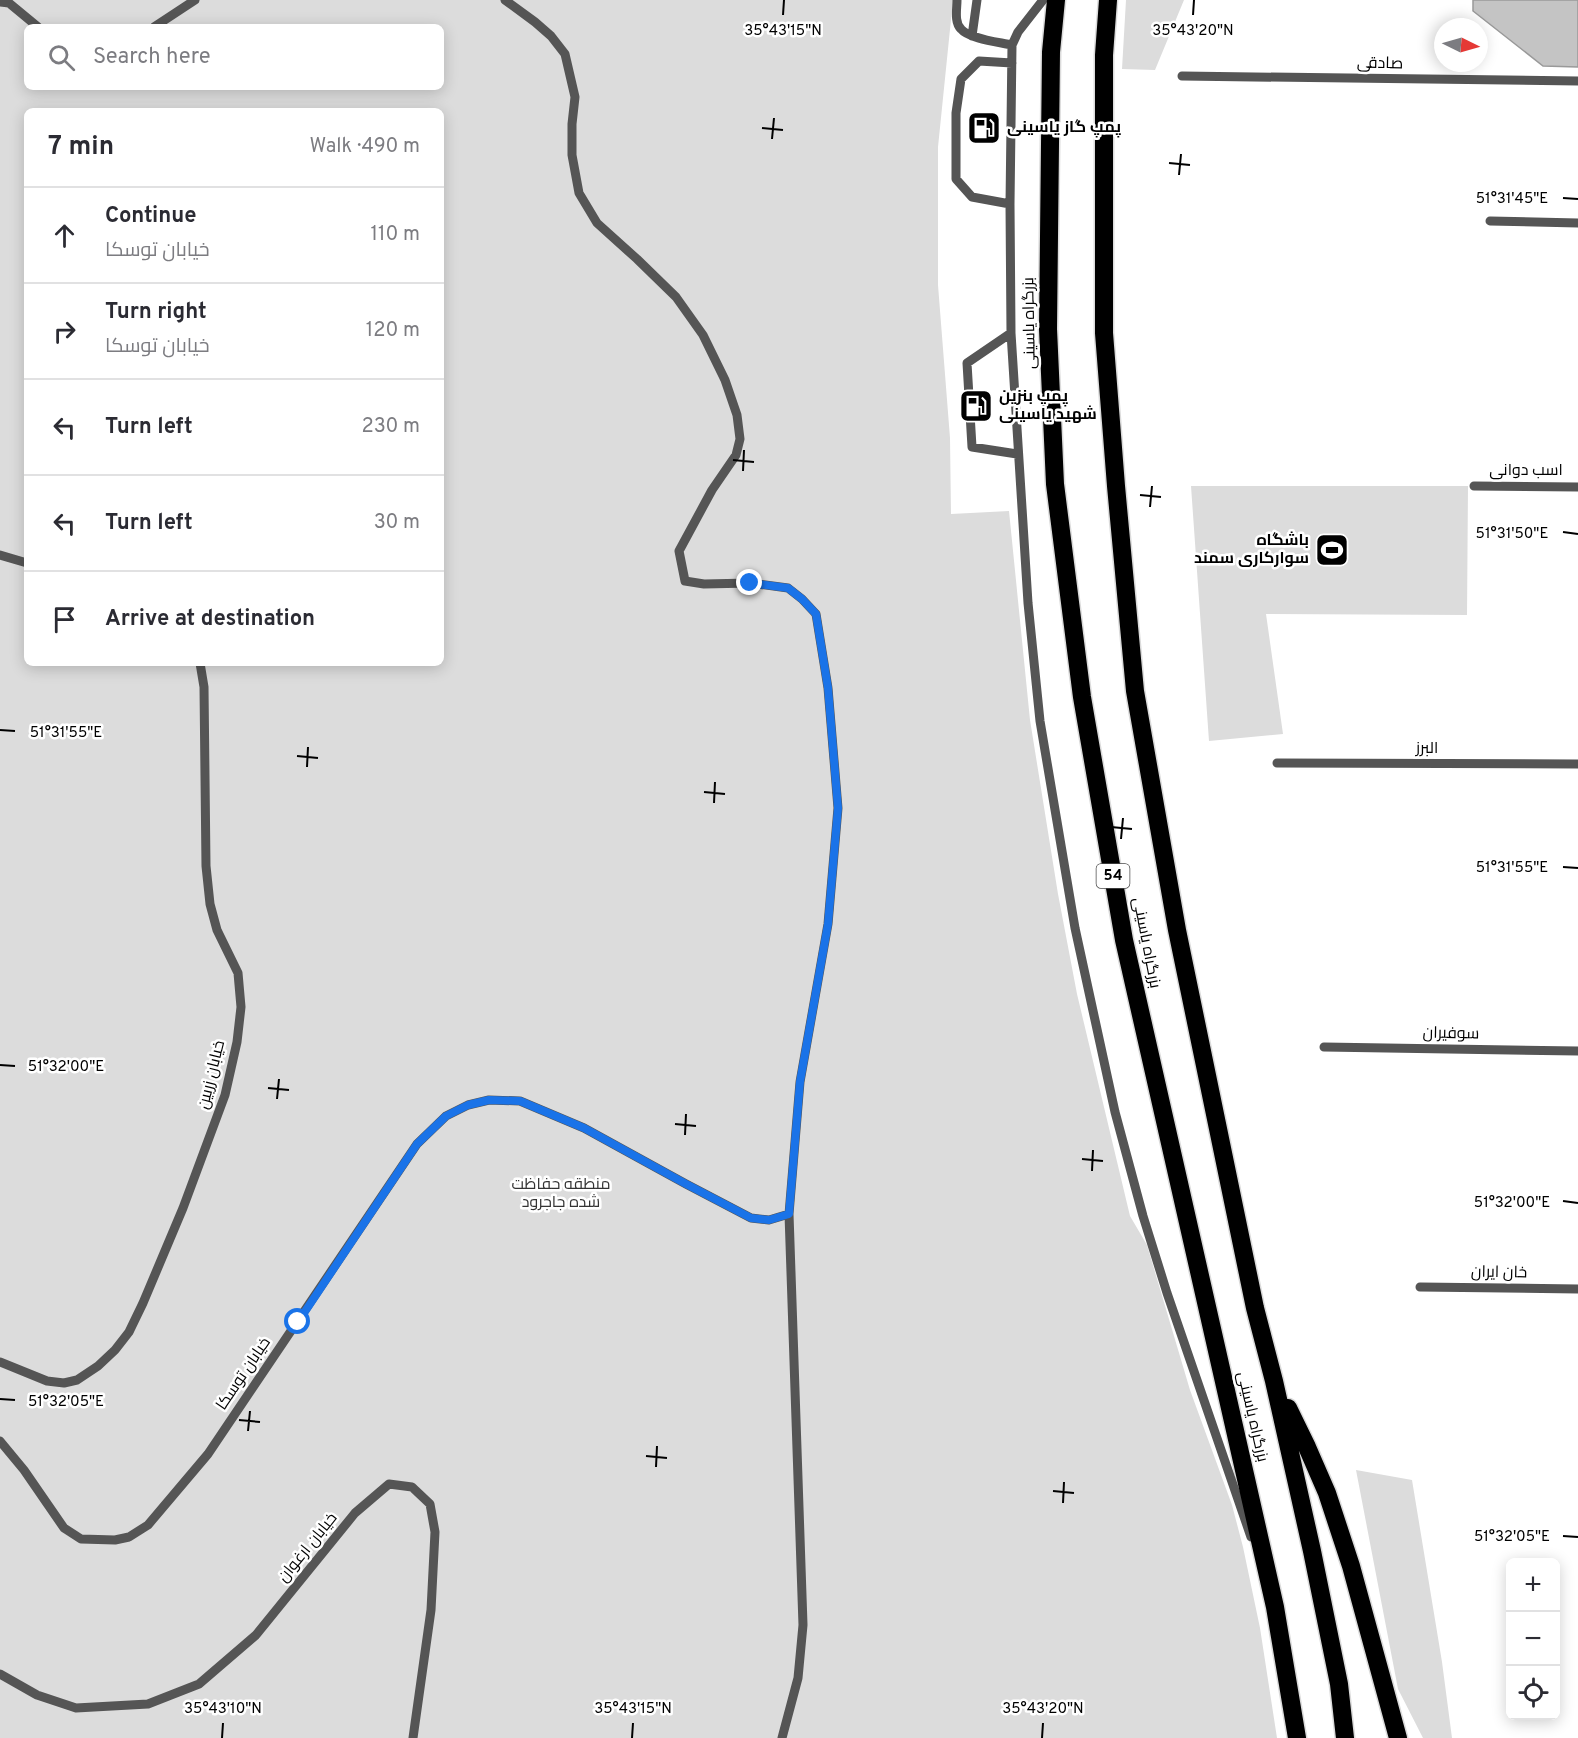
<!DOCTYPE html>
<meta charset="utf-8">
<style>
:root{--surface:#fff;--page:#f7f7f7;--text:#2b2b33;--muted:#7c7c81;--line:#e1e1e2}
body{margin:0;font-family:Overpass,Cairo,sans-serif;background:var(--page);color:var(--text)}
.controls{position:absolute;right:18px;bottom:18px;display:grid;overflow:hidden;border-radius:9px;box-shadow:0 3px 15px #0003}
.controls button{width:54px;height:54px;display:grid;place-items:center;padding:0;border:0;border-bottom:2px solid var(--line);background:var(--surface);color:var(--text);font:30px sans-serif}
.compass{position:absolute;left:1434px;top:18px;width:54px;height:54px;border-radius:50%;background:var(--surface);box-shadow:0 3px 15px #0003;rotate:95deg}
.stop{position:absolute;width:18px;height:18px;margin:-14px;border:4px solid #1a73e8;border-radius:50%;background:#fff}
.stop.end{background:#1a73e8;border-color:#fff;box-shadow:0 2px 6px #0008}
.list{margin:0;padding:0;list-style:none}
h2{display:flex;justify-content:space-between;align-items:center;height:78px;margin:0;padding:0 24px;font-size:26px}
h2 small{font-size:20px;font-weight:400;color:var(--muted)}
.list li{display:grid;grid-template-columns:39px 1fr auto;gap:18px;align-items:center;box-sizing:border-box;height:96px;padding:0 24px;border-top:2px solid var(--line)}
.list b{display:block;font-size:22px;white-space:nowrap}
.list p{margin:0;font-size:20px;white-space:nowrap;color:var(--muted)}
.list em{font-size:20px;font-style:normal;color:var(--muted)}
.icon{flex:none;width:33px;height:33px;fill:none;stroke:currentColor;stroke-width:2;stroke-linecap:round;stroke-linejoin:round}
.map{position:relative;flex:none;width:1578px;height:1738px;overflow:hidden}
.search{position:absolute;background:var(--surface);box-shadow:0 3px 15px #0003;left:24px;top:24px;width:420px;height:66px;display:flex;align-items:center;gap:15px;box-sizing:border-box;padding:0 21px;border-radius:9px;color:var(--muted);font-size:22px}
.panel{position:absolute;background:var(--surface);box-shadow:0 3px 15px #0003;left:24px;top:108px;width:420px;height:558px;border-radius:9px}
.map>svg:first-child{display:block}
.green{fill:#dcdcdc;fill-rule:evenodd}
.building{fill:#c4c4c4;stroke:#999;stroke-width:1.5}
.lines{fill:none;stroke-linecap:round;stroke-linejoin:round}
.highway-casing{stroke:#dbdbdb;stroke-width:21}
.lane{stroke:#555;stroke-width:9}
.highway{stroke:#000;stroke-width:18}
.route{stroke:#1a73e8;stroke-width:8}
.ticks{fill:none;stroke:#000;stroke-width:2}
.labels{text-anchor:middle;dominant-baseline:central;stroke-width:5;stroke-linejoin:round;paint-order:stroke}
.shield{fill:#fff;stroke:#4c4c4c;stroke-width:1.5}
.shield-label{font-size:15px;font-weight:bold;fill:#000}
.street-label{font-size:16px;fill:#000;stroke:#fff}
.poi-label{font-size:16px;font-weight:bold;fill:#000;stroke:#fff;text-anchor:start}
.park-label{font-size:16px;fill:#333;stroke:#fff}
.ticks-label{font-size:15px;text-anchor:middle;fill:#000;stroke:#fff;stroke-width:5;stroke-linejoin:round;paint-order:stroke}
</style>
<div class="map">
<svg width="1578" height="1738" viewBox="0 0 1578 1738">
<rect width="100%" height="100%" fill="#fff"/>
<path class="green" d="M0 0H953L938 147V285L950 438 951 514 1009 511 1030 720 1058 894 1077 994 1130 1216 1147 1245 1190 1390 1232 1505 1243 1547 1260 1628 1277 1738H0ZM27 27H441V87H27ZM27 111H441V663H27Z
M1126 0H1184L1155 70 1122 69Z
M1191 486H1468L1467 615 1266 614 1283 734 1209 741Z
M1356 1470 1412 1480 1442 1662 1452 1738H1423L1398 1689Z"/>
<path class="building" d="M1473 0H1578V67L1543 66 1473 11Z"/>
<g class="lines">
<g class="highway-casing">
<path id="highway" d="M1056 0 1051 52 1048 329 1055 484 1082 697 1124 940 1275 1607 1297 1738
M1108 0 1104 55V333L1116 486 1135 691 1177 930 1255 1308 1274 1381 1312 1551 1339 1684 1345 1738
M1288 1408 1307 1447 1327 1493 1351 1566 1398 1738"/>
</g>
<path class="lane" d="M505 0 535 22 551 36 565 54 575 97 572 124V155L579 193 597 223 637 259 676 297 703 335 725 380 737 415 740 439 736 455 712 490 679 551 685 581 704 584 750 583 788 588 802 599 816 614 828 688 838 808 828 924 800 1082 789 1214 803 1625 798 1678 782 1738
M957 0C957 9 954 22 961 29 969 39 999 42 1012 45L1010 204 1011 333 1028 603 1040 721 1075 928 1115 1112 1143 1216 1167 1293 1251 1537
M0 2 9 3 38 27
M154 27 195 0
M972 36 977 0
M1012 45 1018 32 1043 0
M1182 76 1578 81
M1010 204 972 197 956 179V113L961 79 979 61 1012 63
M1490 221 1578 223
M1011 333 967 363 972 447 1017 454
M1474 486 1578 487
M0 555 27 563
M1277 763 1578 764
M1324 1047 1578 1051
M1420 1287 1578 1289
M0 1362 47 1381 64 1383 77 1380 98 1366 115 1350 129 1332 143 1303 183 1208 225 1095 237 1042 241 1007 238 973 217 930 210 904 206 866 204 687 200 663
M0 1441 24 1470 64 1528 81 1539 115 1540 129 1537 148 1525 208 1454 417 1144 446 1116 468 1105 489 1100 520 1101 584 1128 686 1184 751 1218 769 1220 789 1214
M0 1674 37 1695 76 1708 148 1704 199 1684 256 1635 355 1513 389 1484 412 1487 430 1504 435 1532 431 1610 413 1738"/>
<use href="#highway" class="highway"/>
</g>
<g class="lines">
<path class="route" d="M298 1322 417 1144 446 1116 468 1105 489 1100 520 1101 584 1128 686 1184 751 1218 769 1220 789 1214 800 1082 828 924 838 808 828 688 816 614 802 599 788 588 750 583"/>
</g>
<path class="ticks" d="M783 15 784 0M1193 15 1194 0M762 128 783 130M772 139 774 118M1169 163 1190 165M1179 175 1181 154M1563 198 1578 199M733 460 754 462M743 471 744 450M1140 495 1161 497M1150 507 1152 486M1563 532 1578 534M0 730 15 731M297 756 318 758M307 767 308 747M704 792 725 794M714 803 715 782M1111 827 1132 829M1121 839 1123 818M1563 867 1578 868M0 1065 15 1066M268 1088 289 1090M277 1099 279 1079M675 1124 696 1126M685 1135 686 1114M1082 1159 1103 1161M1092 1171 1093 1150M1563 1201 1578 1203M0 1399 15 1400M239 1420 260 1422M248 1431 250 1411M646 1456 667 1458M656 1467 657 1446M1053 1491 1074 1493M1063 1503 1064 1482M1563 1536 1578 1537M222 1738 223 1723M632 1738 633 1723M1042 1738 1043 1723"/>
<defs>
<g id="fuel-square" transform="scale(1.725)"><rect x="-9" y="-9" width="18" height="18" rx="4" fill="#000" stroke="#fff"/><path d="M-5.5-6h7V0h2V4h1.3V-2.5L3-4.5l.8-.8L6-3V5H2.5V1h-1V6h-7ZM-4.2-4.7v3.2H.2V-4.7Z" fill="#fff"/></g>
<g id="stadium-square" transform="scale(1.725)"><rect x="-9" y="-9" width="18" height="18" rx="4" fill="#000" stroke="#fff"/><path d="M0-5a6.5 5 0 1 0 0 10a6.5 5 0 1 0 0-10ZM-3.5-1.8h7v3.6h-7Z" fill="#fff"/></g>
</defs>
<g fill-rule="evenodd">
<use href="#fuel-square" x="984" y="128"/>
<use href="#fuel-square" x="976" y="406"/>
<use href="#stadium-square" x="1332" y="550"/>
</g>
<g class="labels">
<rect class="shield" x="1096.5" y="864" width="33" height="24" rx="4.5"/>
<g class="shield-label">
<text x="1113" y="876">54</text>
</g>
<g class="street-label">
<text transform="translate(1380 64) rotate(1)">صادقی</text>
<text transform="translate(1030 323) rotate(-91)">بزرگراه یاسینی</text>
<text x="1526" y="471">اسب دوانی</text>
<text x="1427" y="749">البرز</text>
<text transform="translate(1146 943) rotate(79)">بزرگراه یاسینی</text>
<text transform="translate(1451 1034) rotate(1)">سوفیران</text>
<text transform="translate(212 1075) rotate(-76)">خیابان زربین</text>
<text transform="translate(1499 1273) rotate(1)">خان ایران</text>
<text transform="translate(244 1374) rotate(-56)">خیابان توسکا</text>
<text transform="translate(1252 1417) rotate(77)">بزرگراه یاسینی</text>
<text transform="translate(308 1548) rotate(-51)">خیابان ارغوان</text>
</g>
<g class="poi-label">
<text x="1007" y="128">پمپ گاز یاسینی</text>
<text x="999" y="397">پمپ بنزین<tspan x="999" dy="18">شهید یاسینی</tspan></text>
<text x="1309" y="541" text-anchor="end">باشگاه<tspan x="1309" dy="18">سوارکاری سمند</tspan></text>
</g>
<g class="park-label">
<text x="561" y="1185">منطقه حفاظت<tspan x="561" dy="18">شده جاجرود</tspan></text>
</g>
</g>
<g class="ticks-label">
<text x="783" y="35">35°43'15"N</text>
<text x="1193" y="35">35°43'20"N</text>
<text x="1512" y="203">51°31'45"E</text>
<text x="1512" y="538">51°31'50"E</text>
<text x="66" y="737">51°31'55"E</text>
<text x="1512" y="872">51°31'55"E</text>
<text x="66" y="1071">51°32'00"E</text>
<text x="1512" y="1207">51°32'00"E</text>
<text x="66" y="1406">51°32'05"E</text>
<text x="1512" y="1541">51°32'05"E</text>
<text x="223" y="1713">35°43'10"N</text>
<text x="633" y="1713">35°43'15"N</text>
<text x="1043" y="1713">35°43'20"N</text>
</g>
</svg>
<div class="controls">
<button>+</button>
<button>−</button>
<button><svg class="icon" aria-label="locate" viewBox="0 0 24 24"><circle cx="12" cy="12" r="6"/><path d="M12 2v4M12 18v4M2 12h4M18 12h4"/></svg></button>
</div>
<svg class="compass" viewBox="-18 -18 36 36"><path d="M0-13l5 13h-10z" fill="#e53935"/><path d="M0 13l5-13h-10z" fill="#7c7c81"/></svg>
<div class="stop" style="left:298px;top:1322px"></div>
<div class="stop end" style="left:750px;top:583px"></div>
<div class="search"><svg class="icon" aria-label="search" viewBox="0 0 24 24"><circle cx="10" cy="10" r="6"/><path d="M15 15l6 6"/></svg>Search here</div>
<section class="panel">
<h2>7 min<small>Walk · 490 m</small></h2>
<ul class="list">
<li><svg class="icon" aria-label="ahead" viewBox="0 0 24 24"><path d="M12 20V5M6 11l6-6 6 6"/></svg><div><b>Continue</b><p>خیابان توسکا</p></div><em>110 m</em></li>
<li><svg class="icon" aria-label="right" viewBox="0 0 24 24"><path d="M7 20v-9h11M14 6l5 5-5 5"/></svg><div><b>Turn right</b><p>خیابان توسکا</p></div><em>120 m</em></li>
<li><svg class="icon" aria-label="left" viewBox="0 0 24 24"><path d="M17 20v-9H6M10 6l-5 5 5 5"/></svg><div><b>Turn left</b></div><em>230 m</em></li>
<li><svg class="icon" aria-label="left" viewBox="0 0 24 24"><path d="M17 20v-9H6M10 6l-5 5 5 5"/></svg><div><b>Turn left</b></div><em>30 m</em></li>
<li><svg class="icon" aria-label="arrive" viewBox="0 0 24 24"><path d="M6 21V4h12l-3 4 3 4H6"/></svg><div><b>Arrive at destination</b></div></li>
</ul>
</section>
</div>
